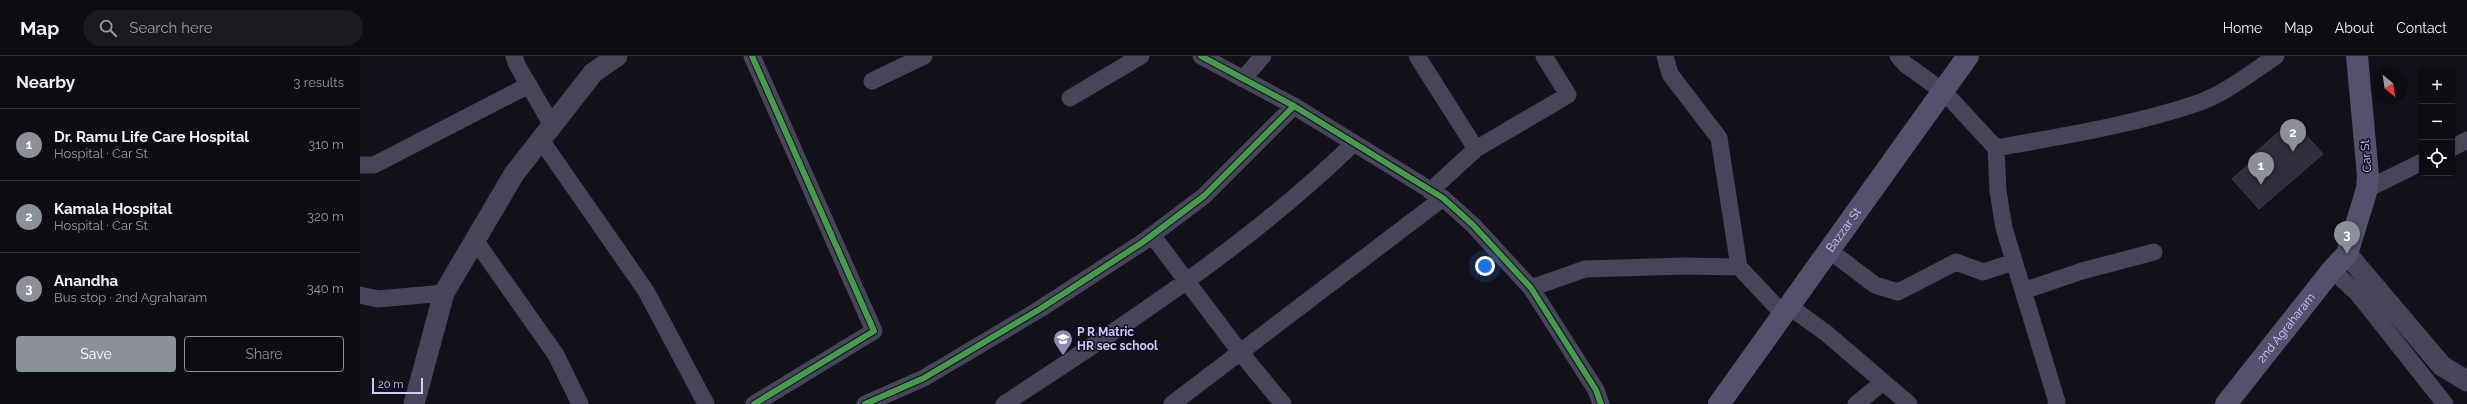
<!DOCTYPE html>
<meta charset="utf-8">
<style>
:root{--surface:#0e0c13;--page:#1c1a21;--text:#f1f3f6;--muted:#9b9ba0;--line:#2e2c33;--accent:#8c9099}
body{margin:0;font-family:Raleway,sans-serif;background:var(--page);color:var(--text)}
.controls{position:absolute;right:12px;top:12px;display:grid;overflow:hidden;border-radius:4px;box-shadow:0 1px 3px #0004}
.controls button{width:36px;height:36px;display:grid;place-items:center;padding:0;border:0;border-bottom:1px solid var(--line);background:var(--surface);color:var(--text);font:20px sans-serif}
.compass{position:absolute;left:2011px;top:12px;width:36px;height:36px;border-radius:50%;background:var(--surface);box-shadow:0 1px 3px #0004;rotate:151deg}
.scale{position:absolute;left:12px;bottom:10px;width:51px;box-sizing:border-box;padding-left:4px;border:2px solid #d1cafd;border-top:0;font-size:11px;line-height:14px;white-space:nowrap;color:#d1cafd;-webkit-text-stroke:3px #0f0c1d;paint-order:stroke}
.you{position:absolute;left:1125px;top:210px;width:14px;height:14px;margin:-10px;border:3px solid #fff;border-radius:50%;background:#1a73e8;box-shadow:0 0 0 6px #1a73e833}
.badge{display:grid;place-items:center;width:26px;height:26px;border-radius:50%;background:var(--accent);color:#fff;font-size:13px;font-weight:700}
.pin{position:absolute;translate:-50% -33px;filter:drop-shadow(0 1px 2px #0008)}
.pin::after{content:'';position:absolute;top:21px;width:14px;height:12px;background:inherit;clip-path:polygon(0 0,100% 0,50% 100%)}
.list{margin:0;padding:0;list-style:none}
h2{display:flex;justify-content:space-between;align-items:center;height:52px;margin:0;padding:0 16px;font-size:17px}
h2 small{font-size:13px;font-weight:400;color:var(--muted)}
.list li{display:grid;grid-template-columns:26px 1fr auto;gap:12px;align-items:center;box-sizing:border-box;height:72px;padding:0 16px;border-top:1px solid var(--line)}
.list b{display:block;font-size:15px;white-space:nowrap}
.list p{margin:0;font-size:13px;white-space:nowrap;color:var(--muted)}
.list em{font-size:13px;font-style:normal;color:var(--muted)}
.actions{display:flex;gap:8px;padding:12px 16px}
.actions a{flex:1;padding:9px 0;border:1px solid var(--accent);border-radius:4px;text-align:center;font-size:14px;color:var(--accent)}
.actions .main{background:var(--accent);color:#fff}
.icon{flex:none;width:22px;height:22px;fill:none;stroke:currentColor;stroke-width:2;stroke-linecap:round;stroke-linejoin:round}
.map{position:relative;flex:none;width:2107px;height:348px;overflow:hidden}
header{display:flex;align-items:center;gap:24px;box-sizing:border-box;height:56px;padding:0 20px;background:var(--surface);border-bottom:1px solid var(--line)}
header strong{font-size:19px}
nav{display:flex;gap:22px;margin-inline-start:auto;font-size:14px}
.search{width:280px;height:36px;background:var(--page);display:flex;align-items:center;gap:10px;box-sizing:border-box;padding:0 14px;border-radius:22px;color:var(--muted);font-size:15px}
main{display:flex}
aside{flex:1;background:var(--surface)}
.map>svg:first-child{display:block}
.building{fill:#302d3c;stroke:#3e3a4e}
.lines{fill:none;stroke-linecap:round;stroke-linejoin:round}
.minor{stroke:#46455a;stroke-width:17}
.tertiary{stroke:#46455a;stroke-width:21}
.secondary{stroke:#53516d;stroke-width:22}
.cycleway-casing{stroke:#0f0c1d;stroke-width:8}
.cycleway{stroke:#469c4c;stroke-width:6}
.labels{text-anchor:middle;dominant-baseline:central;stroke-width:3;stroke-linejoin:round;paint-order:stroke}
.street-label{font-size:12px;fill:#d1cafd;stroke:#0f0c1d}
.poi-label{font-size:12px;font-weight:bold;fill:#d1cafd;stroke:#0f0c1d;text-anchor:start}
</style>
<header>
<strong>Map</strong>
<div class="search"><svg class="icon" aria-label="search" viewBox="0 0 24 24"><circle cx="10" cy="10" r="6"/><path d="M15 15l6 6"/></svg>Search here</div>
<nav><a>Home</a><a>Map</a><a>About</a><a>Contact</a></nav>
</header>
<main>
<aside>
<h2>Nearby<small>3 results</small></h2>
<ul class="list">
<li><span class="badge">1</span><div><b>Dr. Ramu Life Care Hospital</b><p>Hospital · Car St</p></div><em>310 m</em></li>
<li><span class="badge">2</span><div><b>Kamala Hospital</b><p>Hospital · Car St</p></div><em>320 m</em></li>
<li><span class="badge">3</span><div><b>Anandha</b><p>Bus stop · 2nd Agraharam</p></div><em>340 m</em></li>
</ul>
<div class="actions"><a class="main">Save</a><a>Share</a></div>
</aside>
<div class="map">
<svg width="2107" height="348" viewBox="0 0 2107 348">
<rect width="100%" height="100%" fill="#121019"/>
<path class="building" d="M1932 64 1963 98 1899 153 1872 123 1898 100 1895 97Z"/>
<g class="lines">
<path class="minor" d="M154 0 157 9 192 69
M392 0 514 275 394 348
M841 0 934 50 1083 142 1113 169 1171 232 1236 334 1241 348
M1057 0 1116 93 1070 135
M1305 0 1310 18 1359 82 1379 211 1424 259
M1538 0 1545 8 1584 36 1636 92 1638 135 1644 172 1697 346 1696 348
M883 23 903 0
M512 25 564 0
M710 42 781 0
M181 84 286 235 346 348
M1636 92C1703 80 1773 69 1838 47 1866 37 1891 17 1916 0
M2092 92 2107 84
M1116 93 1208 39 1184 0
M0 109H14L169 29
M2007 133 2062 106
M792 179 880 296 923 348
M115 184 196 299 220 348
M1470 195 1515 229 1538 236 1596 206 1623 216 1654 206
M1972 214 1998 238 2085 348
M1171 232 1225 213 1324 210 1379 211
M1663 235 1722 215 1794 196
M0 239 18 243 84 237
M1430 251 1466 277 1549 348
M505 348 564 322 680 253 783 186 844 140 934 50
M644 348C765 269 889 189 993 88
M812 348 1083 142
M1496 348 1522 327"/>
<path class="tertiary" d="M1987 198 2082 310 2107 325
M54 348 84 237 154 118 233 17 257 0"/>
<g class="secondary">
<path id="s1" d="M1359 348 1608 0"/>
<path id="s2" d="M1866 348 1972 214 1987 198 2007 133 2008 120 1997 0"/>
</g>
<g class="cycleway-casing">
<path id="cycleway" d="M392 0 514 275 394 348
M841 0 934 50 1083 142 1113 169 1171 232 1236 334 1241 348
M505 348 564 322 680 253 783 186 844 140 934 50"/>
</g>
<use href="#cycleway" class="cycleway"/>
</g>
<defs>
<g id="school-pin" transform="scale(1)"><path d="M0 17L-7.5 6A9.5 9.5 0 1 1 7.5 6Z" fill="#8e89ad" stroke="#0f0c1d"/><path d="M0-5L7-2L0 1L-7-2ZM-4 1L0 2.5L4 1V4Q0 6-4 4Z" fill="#fff"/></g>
</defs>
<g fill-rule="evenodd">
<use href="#school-pin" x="703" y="283"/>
</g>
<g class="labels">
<g class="street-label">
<text transform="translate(2006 100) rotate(-95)">Car St</text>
<text stroke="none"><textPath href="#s1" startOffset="214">Bazzar St</textPath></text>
<text stroke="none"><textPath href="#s2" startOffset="97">2nd Agraharam</textPath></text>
</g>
<g class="poi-label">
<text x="717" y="276">P R Matric<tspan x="717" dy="14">HR sec school</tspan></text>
</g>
</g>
</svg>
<div class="controls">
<button>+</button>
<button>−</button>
<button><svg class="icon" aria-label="locate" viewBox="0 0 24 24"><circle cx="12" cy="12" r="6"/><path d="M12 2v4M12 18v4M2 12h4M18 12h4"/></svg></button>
</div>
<svg class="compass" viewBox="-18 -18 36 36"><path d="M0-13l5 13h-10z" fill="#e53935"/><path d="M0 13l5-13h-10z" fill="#9b9ba0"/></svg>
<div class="scale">20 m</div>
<div class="you"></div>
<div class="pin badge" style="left:1901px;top:129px">1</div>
<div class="pin badge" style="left:1933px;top:96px">2</div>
<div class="pin badge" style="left:1987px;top:198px">3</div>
</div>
</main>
